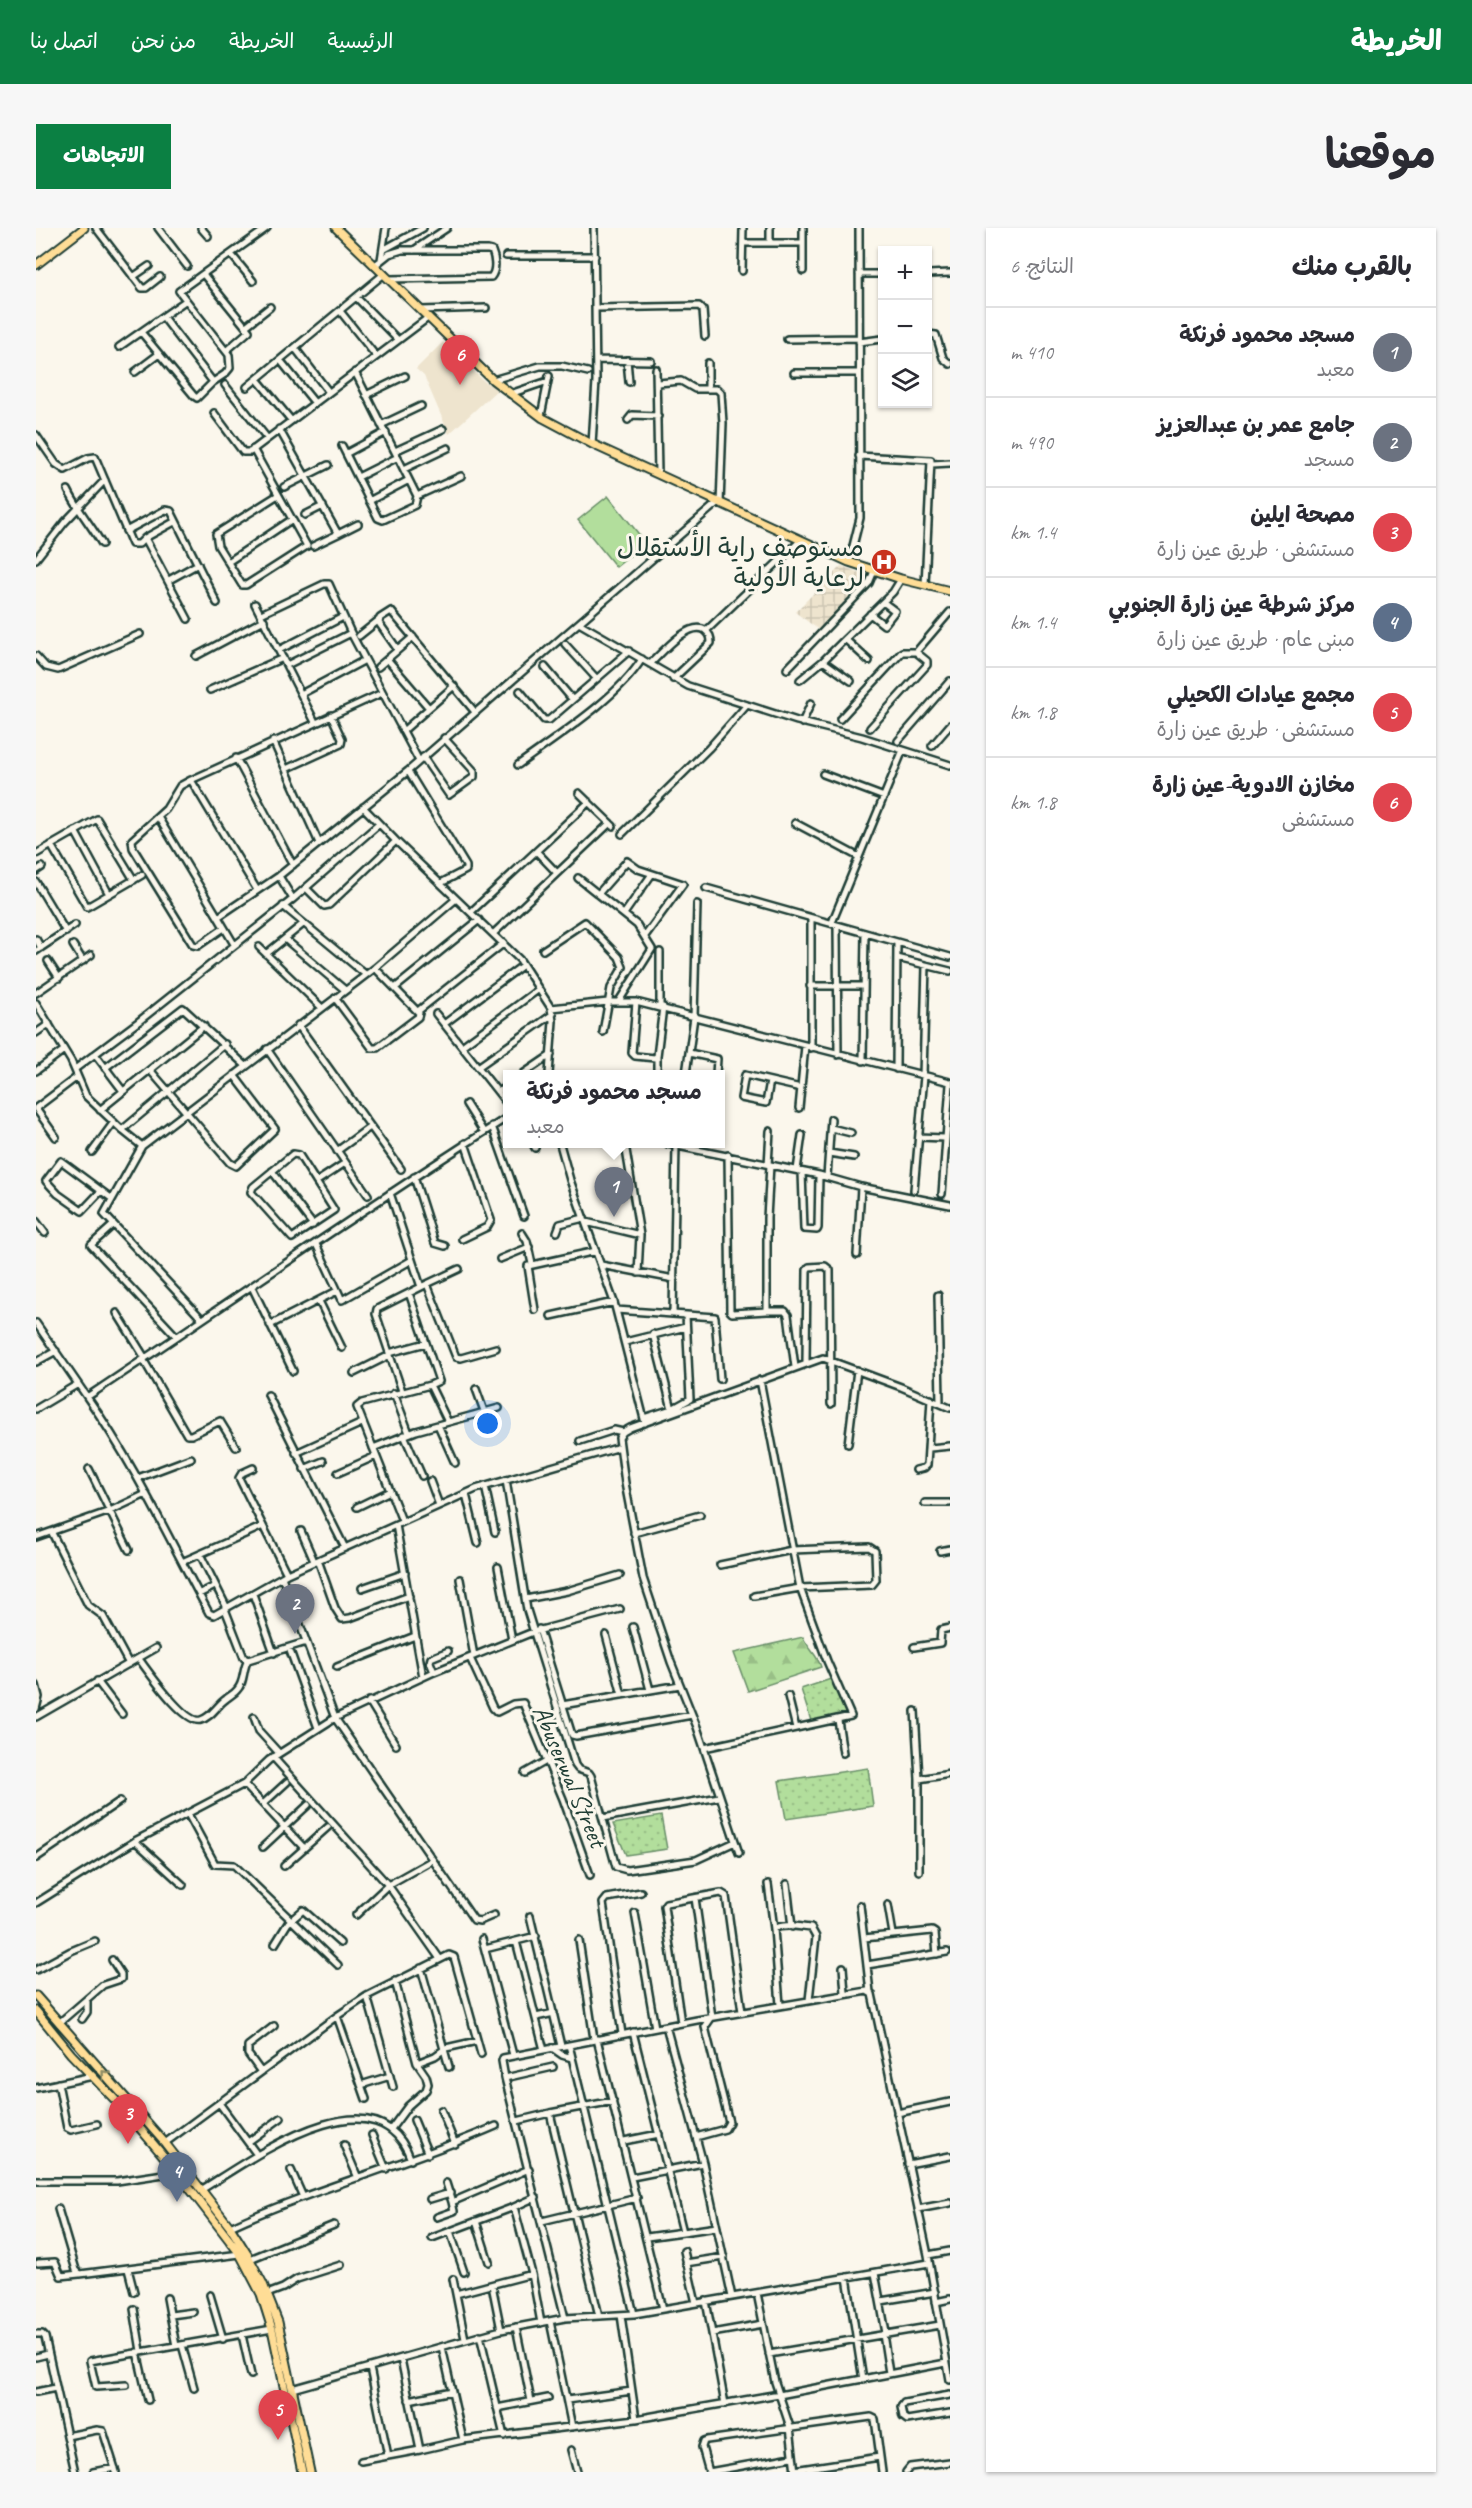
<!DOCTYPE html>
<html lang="ar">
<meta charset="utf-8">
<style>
:root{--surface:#fff;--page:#f7f7f7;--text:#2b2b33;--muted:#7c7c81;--line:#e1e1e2;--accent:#0b8043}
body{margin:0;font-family:Caveat,"Playpen Sans Arabic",sans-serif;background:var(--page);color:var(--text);direction:rtl}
.controls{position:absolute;right:18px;top:18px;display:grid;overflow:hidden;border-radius:0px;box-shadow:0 2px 4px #0004}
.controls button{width:54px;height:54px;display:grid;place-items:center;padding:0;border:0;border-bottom:2px solid var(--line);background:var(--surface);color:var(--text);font:30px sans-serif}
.you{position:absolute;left:452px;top:1196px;width:21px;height:21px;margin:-15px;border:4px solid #fff;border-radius:50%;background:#1a73e8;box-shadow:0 0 0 9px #1a73e833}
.badge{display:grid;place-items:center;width:39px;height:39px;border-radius:50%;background:var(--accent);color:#fff;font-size:20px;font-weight:700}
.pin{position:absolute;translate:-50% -50px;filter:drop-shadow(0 2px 3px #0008)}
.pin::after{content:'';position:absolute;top:32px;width:21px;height:18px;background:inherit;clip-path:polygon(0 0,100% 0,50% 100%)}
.popup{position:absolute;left:467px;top:842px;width:222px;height:78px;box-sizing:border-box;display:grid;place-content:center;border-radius:0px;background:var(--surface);filter:drop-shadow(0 2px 4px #0005);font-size:20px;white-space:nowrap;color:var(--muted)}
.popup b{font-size:22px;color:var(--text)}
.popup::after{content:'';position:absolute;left:50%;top:100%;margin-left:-12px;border:12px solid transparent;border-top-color:var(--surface)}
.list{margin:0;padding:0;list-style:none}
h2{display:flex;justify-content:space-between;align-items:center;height:78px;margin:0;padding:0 24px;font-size:26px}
h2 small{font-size:20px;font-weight:400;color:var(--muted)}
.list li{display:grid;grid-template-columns:39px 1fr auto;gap:18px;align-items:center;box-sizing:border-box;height:90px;padding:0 24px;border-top:2px solid var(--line)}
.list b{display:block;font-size:22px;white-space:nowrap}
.list p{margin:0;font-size:20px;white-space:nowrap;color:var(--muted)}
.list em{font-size:20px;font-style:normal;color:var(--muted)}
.icon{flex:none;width:33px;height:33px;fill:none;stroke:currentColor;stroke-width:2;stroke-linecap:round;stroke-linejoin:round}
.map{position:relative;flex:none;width:914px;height:2244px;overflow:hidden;direction:ltr;border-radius:0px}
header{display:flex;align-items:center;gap:36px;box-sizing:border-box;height:84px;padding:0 30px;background:var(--accent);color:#fff}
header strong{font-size:28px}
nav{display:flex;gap:33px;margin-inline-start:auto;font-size:21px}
.intro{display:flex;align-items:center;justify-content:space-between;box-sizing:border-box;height:144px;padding:0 36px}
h1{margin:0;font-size:42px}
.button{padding:15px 27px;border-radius:0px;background:var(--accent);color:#fff;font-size:21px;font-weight:700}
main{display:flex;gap:36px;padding:0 36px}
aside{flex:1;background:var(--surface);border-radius:0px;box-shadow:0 2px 4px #0004}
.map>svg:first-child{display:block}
.built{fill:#eee4ce}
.industrial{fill:url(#industrial-grid)}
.grass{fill:url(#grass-dots);stroke:#688e68;stroke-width:1.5}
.forest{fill:url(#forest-firs);stroke:#688e68;stroke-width:1.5}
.garden{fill:#b2de9c;stroke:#688e68;stroke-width:1.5}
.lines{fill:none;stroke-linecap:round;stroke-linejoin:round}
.minor-casing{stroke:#1f3d34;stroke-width:10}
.major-casing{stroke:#1f3d34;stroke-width:11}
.minor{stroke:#fbf7ec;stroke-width:5}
.major{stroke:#ffdd96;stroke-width:7}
.oneway{stroke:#8f8d65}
.labels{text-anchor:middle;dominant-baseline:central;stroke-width:6;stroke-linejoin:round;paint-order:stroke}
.poi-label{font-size:26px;fill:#1f3d34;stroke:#fbf7ec;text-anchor:end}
.street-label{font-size:26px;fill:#1f3d34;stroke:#fbf7ec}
</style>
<header>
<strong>الخريطة</strong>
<nav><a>الرئيسية</a><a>الخريطة</a><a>من نحن</a><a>اتصل بنا</a></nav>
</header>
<div class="intro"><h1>موقعنا</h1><a class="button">الاتجاهات</a></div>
<main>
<aside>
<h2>بالقرب منك<small>النتائج: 6</small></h2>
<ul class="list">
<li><span class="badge" style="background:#6b7280">1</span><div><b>مسجد محمود فرنكة</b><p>معبد</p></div><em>410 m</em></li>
<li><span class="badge" style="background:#6b7280">2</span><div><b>جامع عمر بن عبدالعزيز</b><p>مسجد</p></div><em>490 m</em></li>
<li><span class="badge" style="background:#e0444e">3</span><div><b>مصحة ايلين</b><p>مستشفى · طريق عين زارة</p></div><em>1.4 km</em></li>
<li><span class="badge" style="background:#5c6f8a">4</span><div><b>مركز شرطة عين زارة الجنوبي</b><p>مبنى عام · طريق عين زارة</p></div><em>1.4 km</em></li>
<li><span class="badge" style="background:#e0444e">5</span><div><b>مجمع عيادات الكحيلي</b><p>مستشفى · طريق عين زارة</p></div><em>1.8 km</em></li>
<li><span class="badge" style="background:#e0444e">6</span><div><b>مخازن الادوية-عين زارة</b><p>مستشفى</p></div><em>1.8 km</em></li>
</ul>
</aside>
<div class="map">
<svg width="914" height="2244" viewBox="0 0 914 2244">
<defs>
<pattern id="industrial-grid" width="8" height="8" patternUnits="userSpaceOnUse" patternTransform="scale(1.5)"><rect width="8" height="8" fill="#eee4ce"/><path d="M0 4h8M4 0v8" fill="none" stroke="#ccc4b2"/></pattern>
<pattern id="grass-dots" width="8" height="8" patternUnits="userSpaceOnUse" patternTransform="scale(1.5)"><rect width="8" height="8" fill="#b2de9c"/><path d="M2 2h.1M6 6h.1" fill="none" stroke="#99bf87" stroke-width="1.8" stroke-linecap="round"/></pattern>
<pattern id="forest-firs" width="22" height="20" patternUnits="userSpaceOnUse" patternTransform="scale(1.5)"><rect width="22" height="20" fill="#b2de9c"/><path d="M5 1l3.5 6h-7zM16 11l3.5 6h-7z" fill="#99bf87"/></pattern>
</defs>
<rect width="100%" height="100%" fill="#fbf7ec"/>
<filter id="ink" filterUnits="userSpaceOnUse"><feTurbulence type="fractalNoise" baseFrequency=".0167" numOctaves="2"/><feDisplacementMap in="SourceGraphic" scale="12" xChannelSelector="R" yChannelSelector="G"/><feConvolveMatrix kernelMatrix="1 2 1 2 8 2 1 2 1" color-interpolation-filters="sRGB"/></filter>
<g filter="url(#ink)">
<path class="built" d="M407 114 449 154 462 161 413 206 388 148 380 141Z
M843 323 858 328 853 344 838 340Z"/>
<path class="industrial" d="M805 338 832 348 783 402 759 384Z"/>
<path class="grass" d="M795 1451 811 1487 775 1493 765 1461Z
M832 1540 837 1578 750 1591 743 1553Z
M625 1588 631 1621 590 1627 577 1596Z"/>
<path class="forest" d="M767 1409C772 1421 781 1426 785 1439L712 1463 698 1425Z"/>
<path class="garden" d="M572 268 610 315 580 339 542 292Z"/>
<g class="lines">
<g class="minor-casing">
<path id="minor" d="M60 0 106 60H110L124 49
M122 0 151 38
M165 0 172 8
M734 0V15
M767 0V43
M707 15H767
M347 22 387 0
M378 22 411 0
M195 26 217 53
M470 28H559
M345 32 350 0
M338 38 353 26 366 22H452L456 23C459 30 461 42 455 49L353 51
M706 43 707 0
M167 46 213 103 190 123
M823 46H846
M892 46 914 45
M97 49 113 38
M320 69 362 112
M560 80 663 78 667 82 669 108
M385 82 450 80
M304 83 340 128
M210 98 234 79
M105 104 158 168 161 170 177 154 127 89
M892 106 900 107 907 130 914 136
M751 111 823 110
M823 114 846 111
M83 119 149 73
M259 120 292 163
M244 132 278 174
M560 132 615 133
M591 132 593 154
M620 141 622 246
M99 144 123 126
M319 144 381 268 425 248
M758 145H823
M221 151 255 192
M457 152 504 138H526L552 144
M177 154 189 146 194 140 193 127 143 63 231 0
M622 155 645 153 659 161H681L685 165 687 195 684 276
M189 157 231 210
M211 159 348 46
M672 161V135
M474 166 512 153
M330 167 369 148
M178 185 207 224H214L393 89
M505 188 513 148
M592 192 596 187 622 188
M345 197 385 178
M243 201 302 306 277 318
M0 207 20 236 29 242 52 230 59 229 96 316H103L109 310 140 293 181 375
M556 216 560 153 558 0
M306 218 342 290 347 292 379 277 381 268
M217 221 271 318 210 357H206L182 318 180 306 242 267
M359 223 407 201
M311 225 350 204
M823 228 895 232 889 357
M896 236 914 235
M368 241 412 220
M322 249 362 229
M248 259 292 237
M32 262C41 281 55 297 66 316
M333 273 373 252
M269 287 287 278
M90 303 129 282 135 283 140 293
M302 306 322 296
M109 310 152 391
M0 331 29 294 69 252
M192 334 255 292
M813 334 824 290 823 0
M133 352 162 336
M219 376 279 494
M225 386 288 356H293L315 405 383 533
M834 386 848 397 859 383 847 374
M543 395 652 458 761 493 826 509 914 537
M670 403 765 312
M323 408 343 392
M809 411 787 433 815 453
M529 416 560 450
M243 422 307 389
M362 422 343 395 344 390 355 383 439 484
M880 424 914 384
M0 428 10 439 22 442 104 406
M160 428 228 392
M352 432 393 480
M833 433 809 411 857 364 865 351
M614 436C626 425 653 392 669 402 674 406 675 409 675 415L637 451
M251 437 315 405
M342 439 377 409
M509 439 536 471
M751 441 833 355 838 343
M764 452 787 433
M174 462 247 430
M484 463 508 492H513L593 423
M265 466 329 432
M804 491 866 424H880L891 433V437L834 500
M766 495 775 475
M367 503 418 458
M237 513 283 615
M862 513 914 453
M896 518 914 497
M387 529 413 567 438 549V543L408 510
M200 530 257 637
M482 537C520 509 582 470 606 431
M250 541 305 516 306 511 295 487
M372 543 430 638V642L405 655
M787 546 848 569
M155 552 221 662
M543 565 577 598
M327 579 360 613 484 732 515 780 517 793 513 846
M122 589 182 689
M759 595 823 629
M39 603 73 666
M586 606 673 520 711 477
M15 617 51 679 106 647
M501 624 521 645
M0 626 61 591 98 652
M0 643 6 639
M243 648 257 671
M542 650 601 697 616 721 583 773
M0 654 30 704
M270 660 288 678 293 677 360 613
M670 660 914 729
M562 666 591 633 602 641 647 656 609 708
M247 678 329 746
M435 684 553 574
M588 686 616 646
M775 690V820
M797 692 867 522
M801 698 802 827
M188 700 162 718 157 717 97 620 96 612 130 581 144 558 155 552 346 465
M458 705 574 595
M0 711 5 720
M249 711 309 762
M198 716 182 689 243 648 372 543 681 275
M37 717 47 733
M223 719 285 779
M507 722 549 694 583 729 587 739 575 760 567 804
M0 723 39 697
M230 726 267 696
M861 730 914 743
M12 733 23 750
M774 758H827
M359 760 443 692
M0 765 55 727
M299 770 336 820H341L382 789 383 785 339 740
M600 774 596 825 599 828 619 830 621 828 627 779
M0 775 35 833 50 868 86 902 106 918
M624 778V724
M515 780 572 774H600L914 854
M382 783 468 715
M400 786 472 877
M408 796 487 737
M262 797 365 941
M0 805 13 796
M426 818 503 761
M231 821 332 967
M653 825 681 831 680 846
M59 826 87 863
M827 833 829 705
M442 839 517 786
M69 840 147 780 210 838
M39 841 102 794 257 671 343 596
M860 841 861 714
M114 842 194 935 200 938 239 901 198 847
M0 843 28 822
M621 843V828
M487 846 515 827
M650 846 658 789 661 676
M887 848 890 737
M734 853 730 875 705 870 709 847 765 860
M462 864 472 857
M430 876 447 903
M0 880 41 849
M763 880 769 818
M0 881 20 909
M64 882 168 798
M472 889C329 979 191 1076 51 1169 99 1237 134 1313 173 1385L178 1387 251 1346 440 1261 584 1219
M456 898 488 988
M795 900 815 905
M86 902 189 816
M883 909 908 910
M497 916 499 920
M524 916 534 952 578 1074 609 1195
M589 916 604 1007 602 1045
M632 916 783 947 825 959 914 977
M301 923 334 899
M56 924 78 894
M793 925 818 929
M257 926 263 927 298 982 256 1010 215 964 217 959Z
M692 927 694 1083 696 1085 731 1083V990L734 937
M732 937 734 903
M761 942 766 907
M236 943 277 997
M766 944 768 1001 781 1002 782 1000 783 947
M378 949 399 1015 409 1018
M791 949 795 891
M280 954 309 935
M878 962 888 848
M65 963 46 983 22 966 10 953 25 933 75 970
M354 965 385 1059
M906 966 914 856
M0 993 9 1005
M550 994 604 1007
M76 998 55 1017 140 1108
M521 1004 524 996 548 990
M486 1005 491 1013 496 1036
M426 1011 451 999 455 992 429 915
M280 1016 306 1072 376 1032
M821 1027 825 959
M464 1031 493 1019
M565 1037 638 1051
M391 1056 423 1041
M216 1059 257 1143
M902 1067 904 1175
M283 1073 306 1120
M499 1082 492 1038 560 1023
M580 1082 679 1089 684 1151
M731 1083H749L752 1087 759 1139
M81 1085 109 1130
M637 1086 640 916
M515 1088 578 1074
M165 1090 68 986 106 918 339 740 420 671
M0 1095 51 1169
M234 1097 301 1063
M617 1106 636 1181
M589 1114 650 1099
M353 1125 390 1115
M107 1131 151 1207H155L184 1193 200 1219
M0 1134 20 1123
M770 1134 771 1042 773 1039 789 1038 794 1042 795 1176
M318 1145 354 1127
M724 1152 764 1360 791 1433 815 1488 760 1500 752 1468
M394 1157 412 1194
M440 1161 448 1183
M366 1163 340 1086 341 1081 391 1056 420 1129 425 1130 460 1120
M358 1165 373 1205
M232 1167 308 1318
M0 1181 42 1156
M608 1190 636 1181 654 1171 650 1087
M402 1197 419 1235
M368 1207 386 1248
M544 1213 578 1202 587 1204
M812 1216 821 1142
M337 1220 380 1203 463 1180
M894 1220 914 1218
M260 1225 326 1195
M217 1240 206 1245 203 1250 251 1346
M53 1241 93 1322
M268 1241 287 1233
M880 1242 888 1240 891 1237 895 1171
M302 1245 340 1228
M102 1250 155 1230
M470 1252 491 1382 539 1537 542 1541 553 1545 555 1548 580 1639 591 1642 660 1632 699 1614
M394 1253 403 1277
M449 1258 459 1304
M430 1266 442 1315
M889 1275H914
M321 1279 354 1263
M366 1293 321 1179 326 1175 394 1157 403 1153 373 1065
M360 1297 387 1449
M265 1303 278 1333
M16 1305 52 1377 67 1388 93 1436
M598 1305 664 1287
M0 1309 74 1283 110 1266
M904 1323 914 1321
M164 1326 191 1380
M282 1332 299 1380 306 1391 314 1390 373 1368
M146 1334 227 1298
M684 1337 756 1322 833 1319 839 1323 840 1352 836 1357 764 1360 718 1368
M462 1339 476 1412
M246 1349 299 1490 438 1692 444 1693 458 1687
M424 1351 438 1428
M326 1360 369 1345
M163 1366 179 1358
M217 1366 238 1425
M490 1371 531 1363 584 1347
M189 1381 208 1430 212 1432
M597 1399 614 1462
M503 1401 536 1507 540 1508 656 1487
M570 1407 586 1467
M878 1419 904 1415 905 1402 914 1400
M253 1420 282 1500
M434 1430 457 1480 461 1484 477 1476 487 1475 527 1571 554 1647
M103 1431C113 1444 149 1497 165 1492 176 1489 181 1477 190 1471 193 1468 198 1466 201 1462 209 1454 206 1442 212 1432L270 1414
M301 1439 379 1408
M398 1444 394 1434 395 1430 412 1423
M61 1453 86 1486
M0 1457 3 1469 0 1481
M333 1473 360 1517
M526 1477 644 1457
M879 1483 883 1551
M0 1489 120 1420
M218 1489 223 1503 243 1525
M802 1492 807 1525
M668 1520 760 1500
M237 1529 352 1657 404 1731
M489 1545 512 1532
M208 1556 268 1620
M227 1576 251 1554
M152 1586 179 1636 198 1637 302 1737
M567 1590 683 1569
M99 1613 147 1657
M227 1619 272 1577
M703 1625 661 1499 635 1434 607 1350 589 1255 583 1210 587 1204 594 1200 787 1130 865 1159 914 1180
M0 1630 84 1573
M248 1638 292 1599
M883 1643V1551L914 1546
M732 1656 738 1701 744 1777
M751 1656 756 1699
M659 1670 676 1789 669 1799 693 1894 689 1901 660 1909
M0 1675 99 1613 208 1556 233 1532 299 1490 398 1444 497 1404 584 1381
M824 1677 834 1764
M852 1677 857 1706
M599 1685 619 1800
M320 1687 352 1657 393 1634
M494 1688 525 1818
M738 1701C747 1695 764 1699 775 1700L780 1709 773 1772
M828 1710 896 1703 899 1705 901 1726
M446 1711 477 1827
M543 1712 558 1811
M480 1713 508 1822
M239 1716 252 1695 267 1682 304 1715
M449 1721 500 1708
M831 1737 911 1724
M807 1739 809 1765
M385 1740 413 1839
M0 1742 35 1723 59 1713
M331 1768 357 1859
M301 1788 330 1871
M500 1789 518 1785
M46 1791 51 1784V1773
M23 1795 67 1757 85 1751V1746L76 1732
M645 1795 628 1678 630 1675 685 1665 690 1668 706 1784
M630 1798 667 1935 696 2069
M597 1804 647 2004 611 2009
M586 1806 567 1675 571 1670 605 1664
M561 1811 627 2081
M533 1817 598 2086
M516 1820 526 1827 536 1830
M381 1835 399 1828 410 1820 441 1813
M225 1844 212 1826V1818L238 1798
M469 1850 517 1839
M22 1855 31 1900 35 1902 61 1896
M325 1857 354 1848
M0 1860 57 1848
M183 1875 219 1924
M405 1882 419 1916
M861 1885 914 1874
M378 1892 392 1926
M481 1893 514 1885
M355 1901 372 1878 390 1862 392 1856 390 1848 381 1835 359 1753
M336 1907 350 1941
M588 1913 623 1906
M212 1914 245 1890
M129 1915 301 1788 331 1768 413 1727 418 1729 445 1826
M308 1917 322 1950
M872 1936 914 1928
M255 1942 267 1969
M596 1949 667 1935
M0 1953H81L141 1944
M410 1955 416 1974 493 1941
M165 1962C215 1931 342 1838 375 1932
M394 1971 414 1965
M478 1979 500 1969
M22 1981 40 2042 44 2046 204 2026
M882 1981 914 1975
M401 1989 418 1983 416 1974
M440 1993 453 2034
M506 1993 601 1970
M194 1999C280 1959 373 1936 460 1898
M414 2003 428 2044
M647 2004 681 1999
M396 2010 478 1979 496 2046 505 2095
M648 2023 660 2075
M892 2027 914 2023
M214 2031 298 1997
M2 2035 19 2034 25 2048 43 2046
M650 2035 688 2029
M92 2041 98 2064
M839 2045 850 2105
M811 2049 827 2152
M417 2051 429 2111
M456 2057 465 2102
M721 2065 739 2154 754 2199 759 2244
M231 2066 247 2060 261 2051 305 2037
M420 2066 496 2046
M174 2067 187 2111
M131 2070 140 2118
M670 2073 689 2176
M845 2073 899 2064
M900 2074 914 2071
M98 2081 105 2123
M135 2087 157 2084
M585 2087 600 2191
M563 2088 514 1885 577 1873
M529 2090 469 1850 466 1833 467 1830 661 1792 831 1763 836 1766 892 2027 914 2152
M514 2093 536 2199
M480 2099 495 2173
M676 2105 727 2096
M0 2106H6L9 2109 39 2244
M847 2106 853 2145
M206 2107 215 2147
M444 2107 468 2208
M146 2117 158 2160
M406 2119 427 2212
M101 2124 112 2172
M733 2126 904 2097
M0 2129 12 2126
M365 2131 384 2222 427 2212 600 2191 743 2166
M334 2140 352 2228
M90 2157 60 2159 54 2133 236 2101
M256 2161 465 2102 529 2090 598 2086 893 2035
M0 2164 20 2160
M743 2167 910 2135
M914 2167 868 2175 865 2179 867 2189 871 2192 914 2185
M373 2172 416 2163
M531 2172 596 2163
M461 2180 512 2170
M31 2208 61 2202 67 2203 80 2244
M535 2222 541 2244
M325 2233 384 2222
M758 2242 844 2229
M57 2244 79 2240
M673 2244 666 2219 668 2213 671 2212 835 2189 839 2191 846 2244
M673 2244 756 2229
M870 2244 874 2239 914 2234"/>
</g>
<g class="major-casing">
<path id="major" d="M300 0 457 152 507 190 556 216 813 334 865 351 914 363
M0 37 48 0
M0 1768 129 1915 194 1999 211 2026 227 2056 242 2094 274 2244
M0 1783 35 1826 86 1879 141 1944 204 2026 225 2066 236 2101 266 2244"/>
</g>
<use href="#minor" class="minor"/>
<use href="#major" class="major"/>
</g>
<defs><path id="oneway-chevron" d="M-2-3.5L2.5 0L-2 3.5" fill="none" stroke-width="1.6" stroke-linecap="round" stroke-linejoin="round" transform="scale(1.5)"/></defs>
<use class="oneway" href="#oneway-chevron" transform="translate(69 1846) rotate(-131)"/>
</g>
<defs>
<g id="hospital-disc" transform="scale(1.35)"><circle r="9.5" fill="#c8321e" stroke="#fbf7ec"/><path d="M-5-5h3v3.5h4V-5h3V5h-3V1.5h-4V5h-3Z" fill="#fff"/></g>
</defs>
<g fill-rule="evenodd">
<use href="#hospital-disc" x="848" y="334"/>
</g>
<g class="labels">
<g class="poi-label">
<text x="828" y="319">مستوصف راية الأستقلال<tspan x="828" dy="30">لرعاية الأولية</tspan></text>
</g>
<g class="street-label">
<text transform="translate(534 1548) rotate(67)">Abuserwal Street</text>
</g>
</g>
</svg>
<div class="controls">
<button>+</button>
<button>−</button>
<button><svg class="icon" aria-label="layers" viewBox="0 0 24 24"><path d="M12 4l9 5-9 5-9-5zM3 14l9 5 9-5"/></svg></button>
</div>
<div class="you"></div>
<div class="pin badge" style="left:578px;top:989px;background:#6b7280">1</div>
<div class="popup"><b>مسجد محمود فرنكة</b>معبد</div>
<div class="pin badge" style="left:259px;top:1406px;background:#6b7280">2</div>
<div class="pin badge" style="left:92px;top:1916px;background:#e0444e">3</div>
<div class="pin badge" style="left:141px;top:1974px;background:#5c6f8a">4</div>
<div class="pin badge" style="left:242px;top:2212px;background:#e0444e">5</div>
<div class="pin badge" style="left:424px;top:157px;background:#e0444e">6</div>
</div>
</main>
